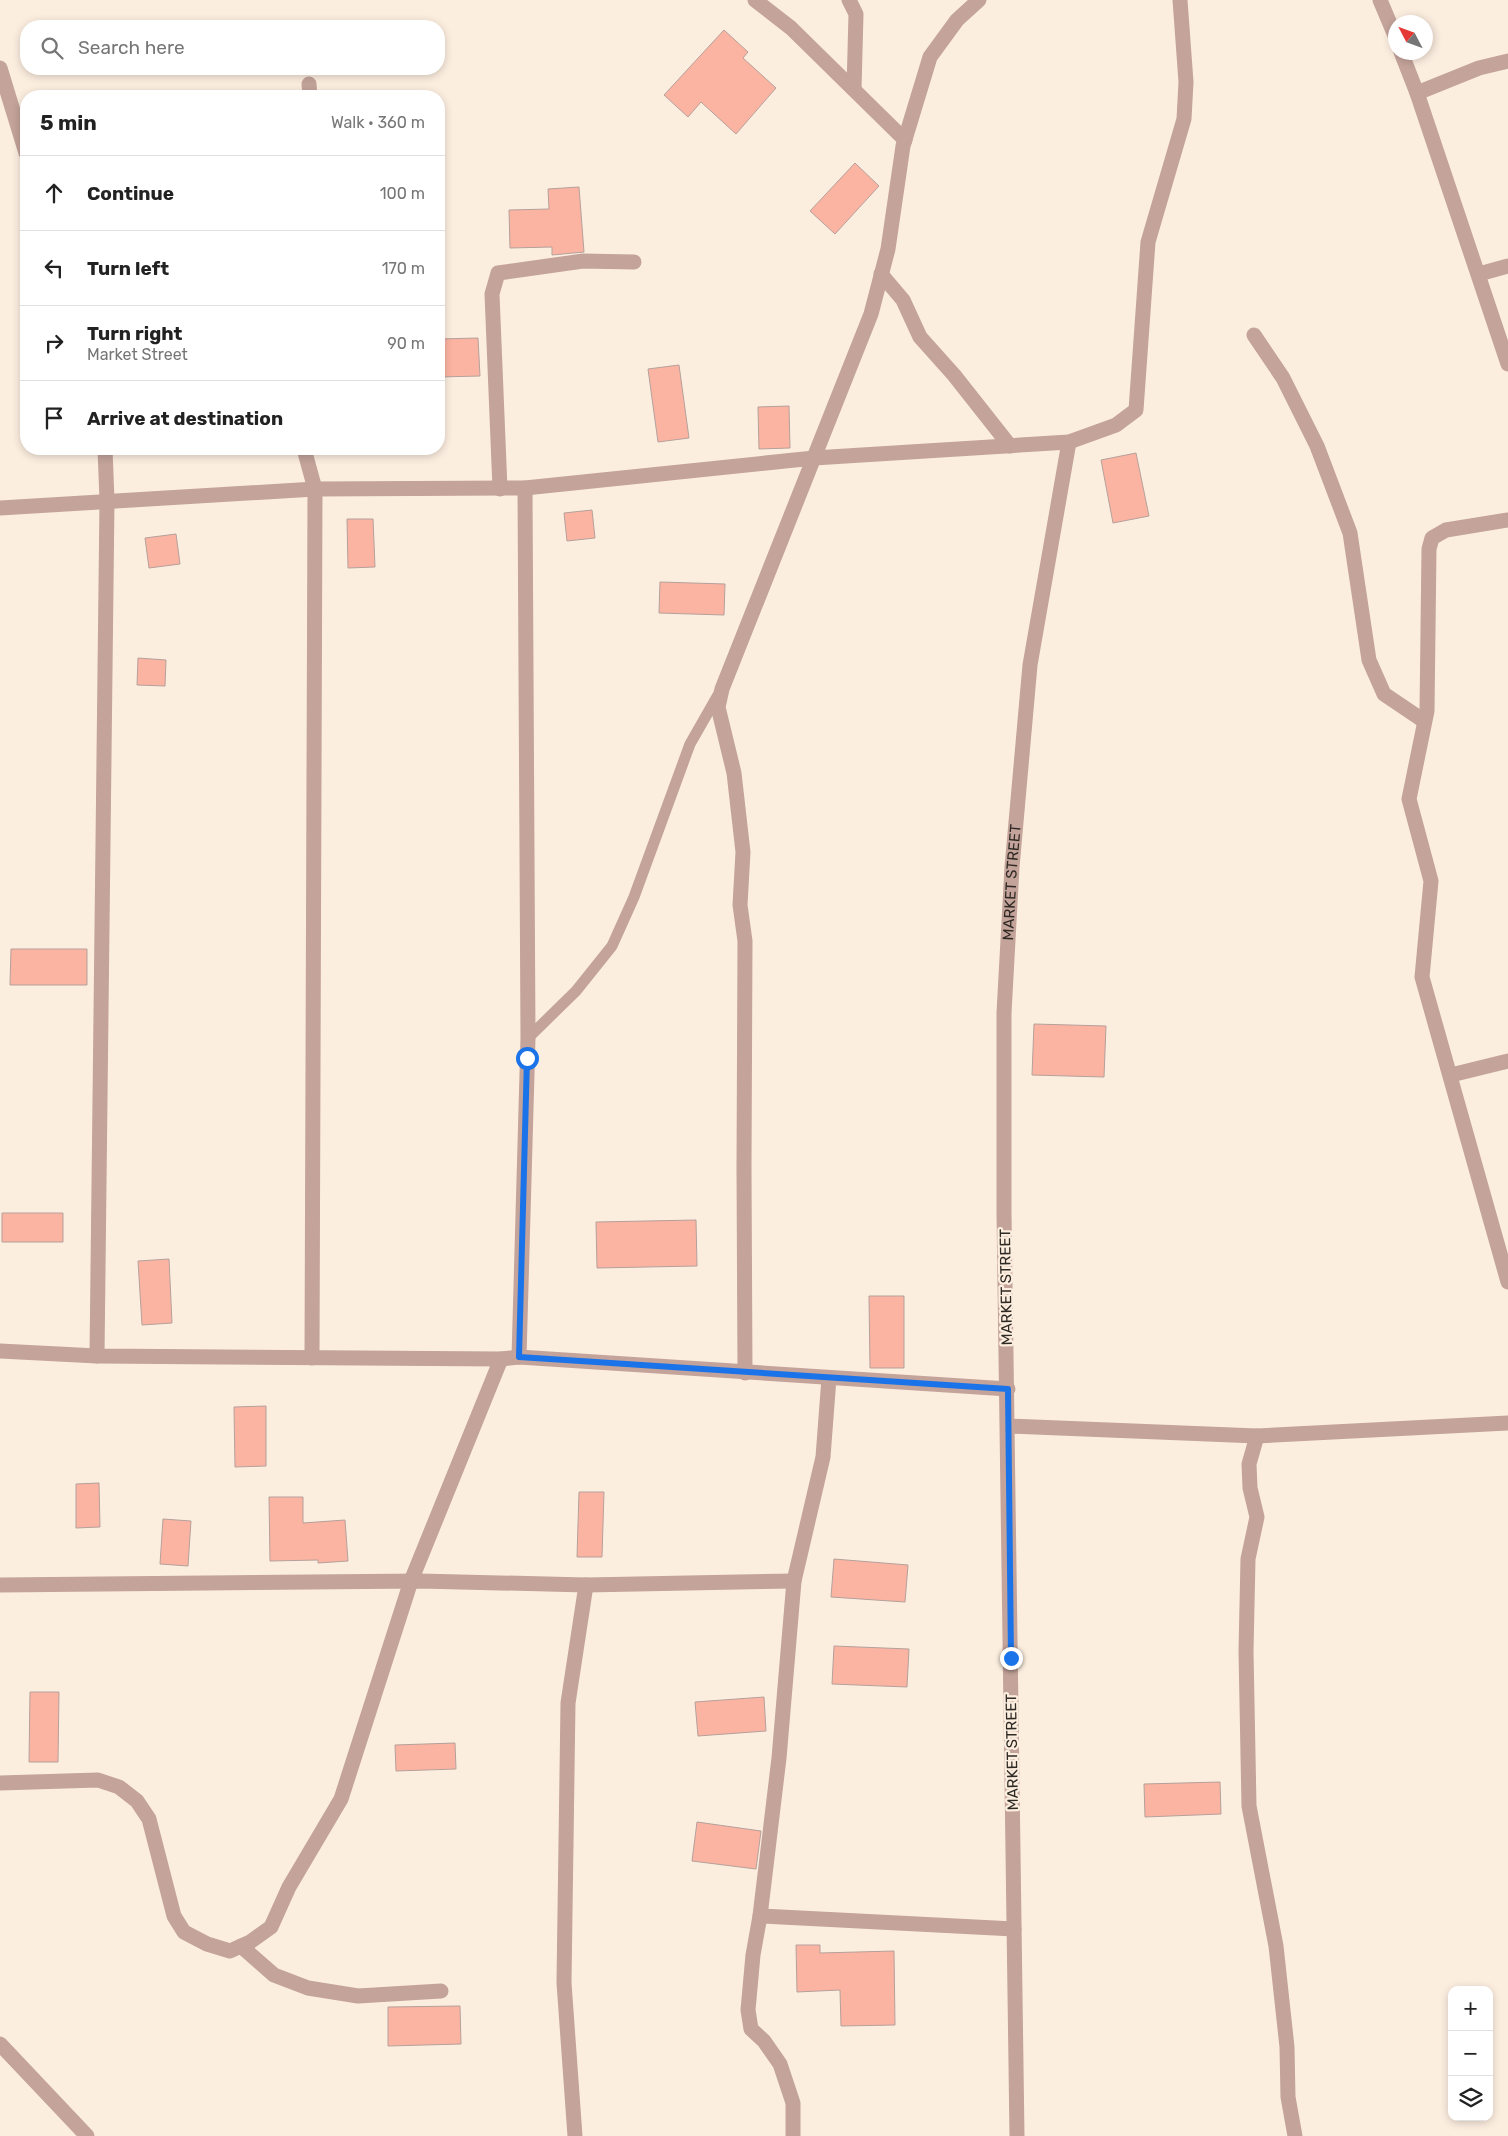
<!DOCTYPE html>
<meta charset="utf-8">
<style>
:root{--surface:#fff;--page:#f6f6f6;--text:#222;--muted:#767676;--line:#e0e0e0}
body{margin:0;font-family:Rubik,sans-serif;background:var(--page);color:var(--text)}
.controls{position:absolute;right:15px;bottom:15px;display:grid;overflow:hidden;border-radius:10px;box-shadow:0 2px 8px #0003}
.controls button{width:45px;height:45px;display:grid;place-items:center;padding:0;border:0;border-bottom:1px solid var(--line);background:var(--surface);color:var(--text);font:25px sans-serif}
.compass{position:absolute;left:1388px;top:15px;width:45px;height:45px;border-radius:50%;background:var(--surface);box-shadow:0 2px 8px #0003;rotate:311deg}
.stop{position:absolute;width:15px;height:15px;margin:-11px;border:4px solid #1a73e8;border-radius:50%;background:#fff}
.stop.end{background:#1a73e8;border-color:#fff;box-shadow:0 1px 5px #0008}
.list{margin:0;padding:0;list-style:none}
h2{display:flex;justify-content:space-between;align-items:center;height:65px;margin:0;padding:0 20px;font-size:21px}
h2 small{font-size:16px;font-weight:400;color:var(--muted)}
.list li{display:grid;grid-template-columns:32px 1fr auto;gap:15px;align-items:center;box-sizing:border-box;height:75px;padding:0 20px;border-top:1px solid var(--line)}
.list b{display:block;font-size:19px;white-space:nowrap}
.list p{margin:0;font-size:16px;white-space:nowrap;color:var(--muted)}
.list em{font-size:16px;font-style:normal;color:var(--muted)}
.icon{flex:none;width:28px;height:28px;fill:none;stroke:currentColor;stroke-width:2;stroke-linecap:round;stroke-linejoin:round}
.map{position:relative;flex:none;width:1508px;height:2136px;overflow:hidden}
.search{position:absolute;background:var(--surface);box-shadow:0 2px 8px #0003;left:20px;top:20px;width:425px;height:55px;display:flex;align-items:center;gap:12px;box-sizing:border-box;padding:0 18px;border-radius:20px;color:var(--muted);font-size:19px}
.panel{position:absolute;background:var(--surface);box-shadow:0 2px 8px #0003;left:20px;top:90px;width:425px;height:365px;border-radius:20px}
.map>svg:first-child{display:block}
.building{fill:#fcb4a2;stroke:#b5a09b}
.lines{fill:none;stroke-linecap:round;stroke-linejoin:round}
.lane{stroke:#c3a39a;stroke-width:11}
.street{stroke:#c3a39a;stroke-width:15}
.route{stroke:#1a73e8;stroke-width:6}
.labels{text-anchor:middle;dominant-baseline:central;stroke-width:4.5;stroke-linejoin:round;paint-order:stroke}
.street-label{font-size:15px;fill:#2f2a24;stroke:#fceedf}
</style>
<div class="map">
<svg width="1508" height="2136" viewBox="0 0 1508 2136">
<rect width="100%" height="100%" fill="#fceedf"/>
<path class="building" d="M724 30 748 52 743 58 776 88 736 134 701 102 688 117 664 95Z
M855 163 879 186 835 234 810 211Z
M579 187 584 252 552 255V247L510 248 509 210 549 209 548 189Z
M478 338 480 376 439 377V339Z
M679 365 689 438 658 442 648 369Z
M789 406 790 448 759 449 758 407Z
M1136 453 1149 516 1113 523 1101 460Z
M592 510 595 538 567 541 564 513Z
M347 519H373L375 567 348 568Z
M176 534 180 564 149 568 145 538Z
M660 582 725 584 724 615 659 613Z
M138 658 166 660 165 686 137 685Z
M11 949H87V985H10Z
M1034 1024 1106 1026 1104 1077 1032 1075Z
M2 1213H63V1242H2Z
M696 1220 697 1266 597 1268 596 1222Z
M169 1259 172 1323 142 1325 138 1261Z
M869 1296H904V1368H870Z
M266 1406V1466L235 1467 234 1407Z
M99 1483 100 1527 76 1528V1484Z
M579 1492H604L602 1557H577Z
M269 1497H303V1523L345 1520 348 1561 318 1563V1560L270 1561Z
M163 1519 191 1521 188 1566 160 1564Z
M834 1559 908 1565 905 1602 831 1597Z
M834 1646 909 1649 907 1687 832 1684Z
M30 1692H59L58 1762H29Z
M764 1697 766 1731 698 1736 695 1702Z
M455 1743 456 1769 396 1771 395 1745Z
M1220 1782 1221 1814 1145 1817 1144 1784Z
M697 1822 761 1831 756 1869 692 1861Z
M796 1945H820V1953L894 1951 895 2025 841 2026 840 1990 797 1992Z
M460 2006 461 2044 388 2046V2007Z"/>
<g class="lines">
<path class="lane" d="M528 1038 576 991 612 946 634 897 690 744 718 695"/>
<g class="street">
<path d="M755 0 791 28 905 140"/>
<path d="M849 0 856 14 854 89"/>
<path d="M1380 0 1396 38"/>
<path d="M1401 52 1417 93 1508 364"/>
<path d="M0 68 26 153"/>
<path d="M309 84 310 96"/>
<path d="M1417 93 1479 68 1508 61"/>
<path d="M881 274 903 300 920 337 954 375 1010 446"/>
<path d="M1479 274 1508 266"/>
<path d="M1254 335 1283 378 1317 446 1350 533 1369 660 1384 694 1424 721"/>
<path d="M304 449 315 489 312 1358"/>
<path d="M500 489 492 294 498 273 583 261 634 262"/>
<path d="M0 508 315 489 525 488 814 458 1069 442 1116 425 1136 410 1148 242 1184 119 1186 82 1180 0"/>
<path d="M1508 520 1446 530 1432 538 1429 549 1427 711 1409 799 1431 881 1422 977 1508 1282"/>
<path d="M1451 1075 1508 1061"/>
<path d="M0 1351 97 1356 501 1359 519 1357 1008 1389"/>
<path d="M97 1356 107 500 105 449"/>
<path d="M519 1357 528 1038 525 488"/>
<path d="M745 1373 744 1167 745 941 740 905 743 852 734 773 718 707 722 689 871 314 888 249 903 146 930 57 957 20 979 0"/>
<path d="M1008 1426 1257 1436 1508 1423"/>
<path d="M1257 1436 1249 1464 1250 1488 1257 1517 1248 1559 1246 1651 1249 1806 1276 1946 1287 2047 1288 2097 1295 2136"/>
<path d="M0 1585 420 1581 586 1585 794 1581"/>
<path d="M0 1783 98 1780 119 1787 137 1801 149 1819 174 1916 184 1932 207 1944 230 1951 250 1942 271 1927 289 1887 341 1799 411 1581 501 1359"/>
<path d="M760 1916 1014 1929"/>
<path d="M241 1946 274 1975 308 1988 358 1996 441 1991"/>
<path d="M0 2044 87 2136"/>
<path d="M575 2136 564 1983 568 1703 586 1585"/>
<path d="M793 2136V2103L780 2064 764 2041 751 2029 748 2010 753 1955 760 1916 779 1758 794 1581 823 1457 829 1378"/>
<path id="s1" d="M1017 2136 1004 1213V1013L1012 867 1030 665 1069 442"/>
</g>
</g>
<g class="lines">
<path class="route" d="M527 1058 519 1357 1008 1389 1011 1658"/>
</g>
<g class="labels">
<g class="street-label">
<text stroke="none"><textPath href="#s1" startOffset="1254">MARKET STREET</textPath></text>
<text transform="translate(1006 1287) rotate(-91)">MARKET STREET</text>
<text transform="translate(1012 1752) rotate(-91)">MARKET STREET</text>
</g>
</g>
</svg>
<div class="controls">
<button>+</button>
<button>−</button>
<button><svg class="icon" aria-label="layers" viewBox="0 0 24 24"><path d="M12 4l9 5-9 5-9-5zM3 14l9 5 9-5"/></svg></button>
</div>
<svg class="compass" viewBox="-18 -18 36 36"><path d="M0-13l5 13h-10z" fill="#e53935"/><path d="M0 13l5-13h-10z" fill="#767676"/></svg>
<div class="stop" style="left:527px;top:1058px"></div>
<div class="stop end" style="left:1011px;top:1658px"></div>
<div class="search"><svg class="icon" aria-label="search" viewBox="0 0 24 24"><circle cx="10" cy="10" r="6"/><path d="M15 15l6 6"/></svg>Search here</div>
<section class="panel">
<h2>5 min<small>Walk · 360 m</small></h2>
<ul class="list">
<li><svg class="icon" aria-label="ahead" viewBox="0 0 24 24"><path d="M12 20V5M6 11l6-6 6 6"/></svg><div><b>Continue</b></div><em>100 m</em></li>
<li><svg class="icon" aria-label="left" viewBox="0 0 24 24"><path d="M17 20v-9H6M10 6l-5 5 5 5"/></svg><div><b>Turn left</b></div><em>170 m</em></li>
<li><svg class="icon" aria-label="right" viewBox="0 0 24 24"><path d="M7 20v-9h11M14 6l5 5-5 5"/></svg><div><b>Turn right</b><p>Market Street</p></div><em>90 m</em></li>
<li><svg class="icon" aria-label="arrive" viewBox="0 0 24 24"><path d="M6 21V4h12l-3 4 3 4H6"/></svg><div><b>Arrive at destination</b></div></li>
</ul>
</section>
</div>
